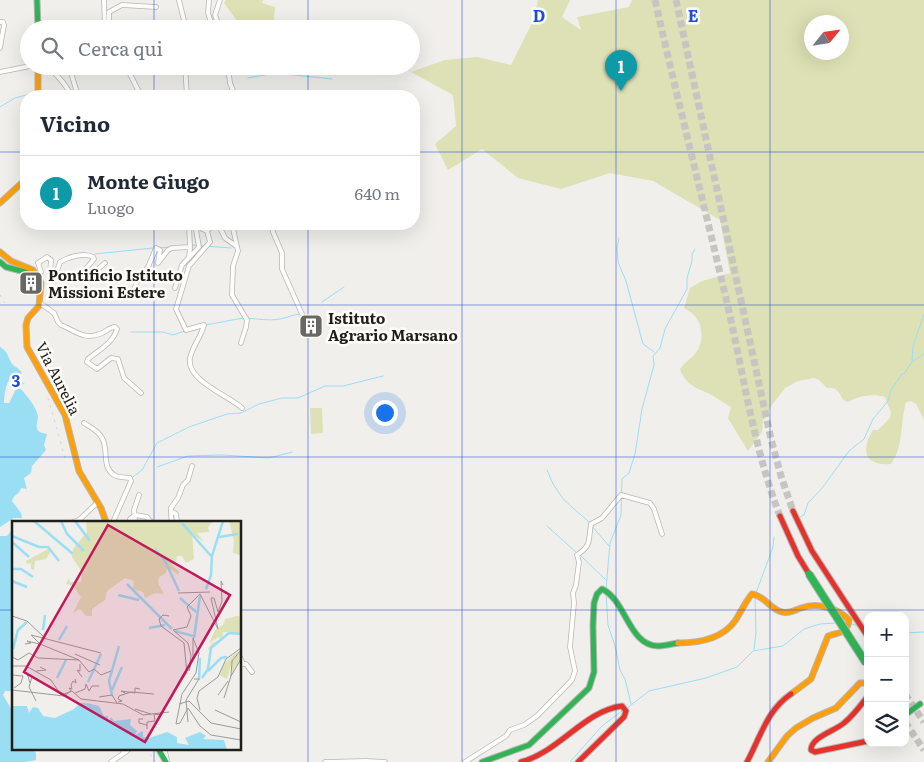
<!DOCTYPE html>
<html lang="it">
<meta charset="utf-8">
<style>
:root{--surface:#fff;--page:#f2f2f3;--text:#1f2937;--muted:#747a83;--line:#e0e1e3;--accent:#db2777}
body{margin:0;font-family:Literata,serif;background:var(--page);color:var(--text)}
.controls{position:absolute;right:15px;bottom:15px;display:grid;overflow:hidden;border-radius:10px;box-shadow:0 5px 20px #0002}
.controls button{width:45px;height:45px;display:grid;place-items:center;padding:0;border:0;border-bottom:1px solid var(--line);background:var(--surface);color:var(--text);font:25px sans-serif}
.compass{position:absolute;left:804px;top:15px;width:45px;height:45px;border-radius:50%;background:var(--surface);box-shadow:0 5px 20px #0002;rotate:60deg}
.you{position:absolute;left:384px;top:412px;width:18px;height:18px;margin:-12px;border:4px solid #fff;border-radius:50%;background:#1a73e8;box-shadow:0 0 0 8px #1a73e833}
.badge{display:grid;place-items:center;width:32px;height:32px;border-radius:50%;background:var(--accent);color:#fff;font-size:16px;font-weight:700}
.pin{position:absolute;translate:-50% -41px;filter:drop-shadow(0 1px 2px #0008)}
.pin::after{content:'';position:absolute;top:26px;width:18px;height:15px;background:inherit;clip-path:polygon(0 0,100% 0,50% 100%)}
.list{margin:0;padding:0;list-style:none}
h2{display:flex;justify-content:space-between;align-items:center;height:65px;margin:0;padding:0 20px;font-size:21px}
h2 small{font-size:16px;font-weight:400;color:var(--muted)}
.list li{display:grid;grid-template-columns:32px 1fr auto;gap:15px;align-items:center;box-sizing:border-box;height:75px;padding:0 20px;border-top:1px solid var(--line)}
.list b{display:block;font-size:19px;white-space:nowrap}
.list p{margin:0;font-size:16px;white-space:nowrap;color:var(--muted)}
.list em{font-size:16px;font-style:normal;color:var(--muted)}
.icon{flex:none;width:28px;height:28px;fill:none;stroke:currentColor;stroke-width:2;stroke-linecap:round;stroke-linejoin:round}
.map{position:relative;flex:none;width:924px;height:762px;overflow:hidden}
.search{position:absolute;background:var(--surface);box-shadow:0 5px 20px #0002;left:20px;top:20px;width:400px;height:55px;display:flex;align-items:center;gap:12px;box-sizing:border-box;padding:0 18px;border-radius:28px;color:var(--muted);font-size:19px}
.panel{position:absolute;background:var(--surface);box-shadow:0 5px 20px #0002;left:20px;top:90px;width:400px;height:140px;border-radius:20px}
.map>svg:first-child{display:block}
.green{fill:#dee0b5;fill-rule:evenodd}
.water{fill:#9adef4}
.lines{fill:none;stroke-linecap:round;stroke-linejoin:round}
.stream{stroke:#9adef4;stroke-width:1}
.highway-tunnel{stroke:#c7c5c2;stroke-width:7;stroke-dasharray:7 3.5;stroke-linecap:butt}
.street-casing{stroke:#b8b6b3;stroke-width:5.5}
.fast-casing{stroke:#b8b6b3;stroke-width:7}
.slow-casing{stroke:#b8b6b3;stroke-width:7}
.jam-casing{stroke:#b8b6b3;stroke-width:7}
.street{stroke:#fdfdfc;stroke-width:4}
.fast{stroke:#30b455;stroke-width:5}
.slow{stroke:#ff9f0a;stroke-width:5}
.jam{stroke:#e5322d;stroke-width:5}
.rail{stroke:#d3d2d1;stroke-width:1;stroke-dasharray:2.5 5;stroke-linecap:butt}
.fast-bridge-casing{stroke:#b8b6b3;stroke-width:9;stroke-linecap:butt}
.fast-bridge{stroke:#30b455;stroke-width:7}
.grid{fill:none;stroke:#1d4ed8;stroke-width:1;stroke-opacity:0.55}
.labels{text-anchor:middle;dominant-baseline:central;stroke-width:5;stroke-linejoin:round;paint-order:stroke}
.poi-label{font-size:15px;font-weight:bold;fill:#1f1e1b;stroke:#fffdfa;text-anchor:start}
.street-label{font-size:15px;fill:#1f1e1b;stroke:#fffdfa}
.inset-river{fill:none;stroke:#9adef4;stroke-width:2.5}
.inset-road{fill:none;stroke:#9d9b98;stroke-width:1}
.view{fill:#c2185b;fill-opacity:0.15;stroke:#c2185b;stroke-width:2.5}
.inset-edge{fill:none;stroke:#1f1e1b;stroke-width:2.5}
.grid-label{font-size:16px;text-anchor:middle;font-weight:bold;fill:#1d4ed8;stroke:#fffdfa;stroke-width:5;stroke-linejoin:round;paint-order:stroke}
</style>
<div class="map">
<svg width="924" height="762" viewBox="0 0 924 762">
<rect width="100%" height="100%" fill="#f1efec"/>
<path class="green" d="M226 0H263L262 3 275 7 273 29H243L224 3Z
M538 0H570L562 17 581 30 577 17 629 7 632 0H924V420L916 404 911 401 906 402C900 423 904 446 891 464 865 466 860 451 873 430H878L890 418 891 413 885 397C874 393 858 396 848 402L843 400C839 392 837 387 827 388L819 380 814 378 798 381 785 388 772 405 763 421 762 432 748 451 728 418 731 407C724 403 717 398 710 394 696 388 685 384 680 369 684 363 689 360 694 355 704 345 704 325 694 315 691 312 687 310 684 308L690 288 702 281 730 273 720 220 653 181 610 173 561 189 518 178 482 149 448 170 435 144 456 126 453 95 411 72 445 60 477 57 511 65 533 21ZM842 22V52H812V22Z
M310 408H322L323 433 311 434Z"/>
<path class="water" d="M0 347C10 353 7 358 13 365 17 368 20 369 22 374 7 372 5 389 4 403H9L20 381 25 384 20 385V388C26 395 36 406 38 416 38 420 36 425 37 428 38 433 43 433 47 434L44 445 46 450 32 466 31 473 24 478 27 489 21 488C20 494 13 495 12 501L21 513 22 518H14L0 527Z
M11 531H14V554L12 557 14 560V691H5L3 695 12 710 14 717V748H32L36 753V760L26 762H0V536H7Z"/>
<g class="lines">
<path class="stream" d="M248 78 275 73 332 79
M0 107 15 98 34 93
M619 238 617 248 618 262 626 281 643 344 654 352
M192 245 231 248
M157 248 171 247
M95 254 153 248
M322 302 344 287
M247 318C258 319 269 321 280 319 286 318 293 315 299 314
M206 325 243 318
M131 332H163L173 335 185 331
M912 361 913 346 924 314
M157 467 188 456 222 455 269 458 292 452
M547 470 553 484 564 500 590 523
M133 477 142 470 157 443 189 427 227 414 241 413 259 404 282 398H298L325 386H343L383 376
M800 517 804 515 808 503 823 487 849 451 864 439 873 419 888 401 891 390 902 374H904L912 362 924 354
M547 526 577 553
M592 526 609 546
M580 555 606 580
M606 589 610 543 621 515 622 479 629 473 635 454 642 409 654 365 653 356 660 348 665 329 687 289V278L692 261V254L695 249
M606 593 608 625 615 646 620 670 625 679 631 704
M756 593 773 547 774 537
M849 623 858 626
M905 633 924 632
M754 650 756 632 755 597
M626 709 649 691 706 678 737 667 753 651 783 646 804 629 820 624 836 623
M570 762 602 726 622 711"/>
<path class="highway-tunnel" d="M655 0C678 102 704 204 728 307 744 377 754 449 780 516
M676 0 771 439 781 476 793 511
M905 694 924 722
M905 722 924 750"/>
<g class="street-casing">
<path id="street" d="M104 0 105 29
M179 0 186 29
M209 0 208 13 213 29
M220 0 215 15 220 29
M0 22H3L4 25 0 48
M109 29V12L122 5 156 7
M49 66C57 77 67 84 71 96
M69 66 78 96
M126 66 141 96
M185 66 187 96
M228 66 230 83 235 96
M0 72 30 66
M200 224 202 229 207 231 211 227 210 224
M218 224 225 238 236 246
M232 224 238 251 233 266 232 295 247 320 246 327 241 343
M271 224 273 232 282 253V269L302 314
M207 231 210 242 189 266 176 309 186 330 204 325C201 337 192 347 190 358 186 381 230 396 242 408
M189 258 190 247 189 224
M37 275 41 272 38 263 47 257 51 260 50 273 53 276 56 274 60 262C68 257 85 252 93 257L94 259 85 270 86 275H91L105 263
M135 287 137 281 148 267 156 248 160 250 158 263 168 250 172 248 190 247
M175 288 182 265 199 247 195 224
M40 303 54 313 58 322 61 325C76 331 83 340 100 334 106 332 109 327 115 327L117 329C113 343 99 350 88 359L87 362 97 369 111 358 118 359 124 378 141 393
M84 423C90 427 99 431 102 438 109 450 101 466 114 475 119 478 125 477 130 478L131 481 113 522
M171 513V508L178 498 183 485 188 480 192 466
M73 522 79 520 97 503
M130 522V519L135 515 147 517 151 522
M135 522 134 510 139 495
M172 522 171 515 173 512 176 514 177 522
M240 657 243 664H246L252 672
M121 748 124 751 131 748
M164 748 167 760
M111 762 127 751
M325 762 366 761 385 762
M465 762 506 736 510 730 524 725 537 716 572 680 575 671 570 647 574 603 573 593 576 585 579 562 577 555C592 545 588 541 591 524L602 518 621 495 650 503 654 509 662 534"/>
</g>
<g class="fast-casing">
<path id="fast" d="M37 0 38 29
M0 262 6 267 37 275
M905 715 920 704
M158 748 166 762
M482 762 529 745 589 688 594 672 593 626 594 603 597 594 602 589C626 600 629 646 658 646 665 646 671 644 678 643"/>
</g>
<g class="slow-casing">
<path id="slow" d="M38 66V96
M0 203 26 179
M0 252 11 261 33 270 41 283 39 306 28 318 26 325 27 347 65 415 79 471 101 508 106 522
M678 643C698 643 722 639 735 621 741 612 745 602 752 594 765 596 770 609 782 612 789 614 795 610 801 608 818 602 837 608 849 620 847 634 840 632 828 636L811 679 791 694
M768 762 787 736 796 728 813 718 836 708 860 683H868"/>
</g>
<g class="jam-casing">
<path id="jam" d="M793 511 812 551 868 637
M780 516 798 556 809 574
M868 696C861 705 853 716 844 723 835 731 811 737 811 750L815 752 868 741
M521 762C559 752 584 711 622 706L626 711 624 717 578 762
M747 762C760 738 767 710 791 694"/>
</g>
<use href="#street" class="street"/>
<use href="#fast" class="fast"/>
<use href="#slow" class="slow"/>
<use href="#jam" class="jam"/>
<path class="rail" d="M0 295 5 303
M48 398 66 461
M146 748 155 762"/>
<g class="fast-bridge-casing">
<path id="fast-bridge" d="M809 574 866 663"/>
</g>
<use href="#fast-bridge" class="fast-bridge"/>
</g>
<path class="grid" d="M154 0V29M308 0V29M462 0V762M616 0V762M770 0V762M154 66V96M308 66V96M0 152H26M414 152H924M154 224V522M308 224V762M0 305H924M0 457H924M0 610H14M240 610H924M154 748V762"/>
<defs>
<g id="building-square" transform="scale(1.25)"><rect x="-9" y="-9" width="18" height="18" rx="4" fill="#686764" stroke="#fffdfa"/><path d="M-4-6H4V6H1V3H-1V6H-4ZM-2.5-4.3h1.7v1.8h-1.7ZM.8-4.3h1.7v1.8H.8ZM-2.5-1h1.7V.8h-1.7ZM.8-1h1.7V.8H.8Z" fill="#fff"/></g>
</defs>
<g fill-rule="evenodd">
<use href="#building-square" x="31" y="283"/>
<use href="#building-square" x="311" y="326"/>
</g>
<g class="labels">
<g class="poi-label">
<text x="48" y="274">Pontificio Istituto<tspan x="48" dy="17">Missioni Estere</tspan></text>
<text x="328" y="317">Istituto<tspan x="328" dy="17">Agrario Marsano</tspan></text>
</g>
<g class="street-label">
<text transform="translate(59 378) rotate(63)">Via Aurelia</text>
</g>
</g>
<g transform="translate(12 521)">
<rect width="229" height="229" fill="#f1efec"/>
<path d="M74 0H201L196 6 197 11 185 12 192 21 180 13 182 38 174 42 170 35H165L164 42 159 44 167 50 166 54 156 46 153 53 147 56 146 62 152 73 143 72 133 77 131 71 121 68 122 60 113 57 95 70 93 79 80 88V95H74L68 88 61 92 69 76 61 65 54 63 57 57 58 61H69L70 51 60 36 61 28 75 11ZM217 0H229V34L221 32 222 20ZM36 28 39 30 34 38 23 40 22 49 19 48V42L15 43 14 40ZM225 95 229 96V112L211 111 210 118 195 130 200 122 208 119 207 116 197 122 203 109 212 103 213 98ZM226 130 224 135 229 130V137L220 153V141L215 158 208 154 212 143Z" fill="#dee0b5"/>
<path d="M68 182H73L76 187 74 183 75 182 87 185 92 195H96V202L99 196 102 200 119 198 118 204 125 210 123 214 131 210V216L137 217 155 211 165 216V222L177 224 173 217 188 211 194 215 191 218 212 219 215 229H0V185H15L17 192 21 186 26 187 31 195 43 197 62 188Z" fill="#9adef4"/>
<path class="inset-river" d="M22 0 61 33M49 0 55 13 72 30M63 0 78 20M170 2 199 35M0 15 27 26H36L47 40M207 16 226 13M0 21 17 36M143 28 153 40 167 70M0 48H9L21 56M0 60 15 66M115 63 160 108M194 68 199 54 200 35 211 0M106 74 127 79M168 77 184 91M137 107 153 104M31 109 33 94M163 110 181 115M182 117 188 75M47 119 55 105M1 128 6 109 15 101M196 150 209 137 215 136M45 157 54 139M190 157 196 148 199 127 217 112 229 113M187 159 188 137M76 161 89 133M100 169 110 146M100 174 97 160 107 125"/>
<path class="inset-road" d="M166 72 198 71M0 95 15 100 34 118M157 95 151 94 147 98 149 105 172 122 175 153M13 123 19 122 15 120 27 123M229 129 220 140 219 155 229 138M63 133 88 144M0 136 6 139 17 132 26 137 67 139 28 123 19 114 89 132M67 139 77 151 82 148 89 154 99 150M68 143V150L65 149 70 156M0 145H14L39 159 49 174 60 170 69 178 111 183 131 194 157 191M24 150 34 149 28 146M0 154 11 155 9 162 2 167M18 162 15 152 20 156 17 166 24 180M0 169 52 175 59 170 57 167 60 168 59 164 61 160 64 162 63 158M162 170 174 153M63 172 73 168 74 163 77 170 80 165H87M113 172 109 170 123 172V167L128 168M206 174 216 160M87 176 100 174 105 182M212 177 219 155M106 181 110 180 106 178 107 175 119 171 142 173M167 183 177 180 199 202 229 208M176 187 188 205 199 214 229 219M123 188 139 193M188 189 185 177 187 170 206 156 214 138 229 127M203 189 229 201M131 198H127V202L135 204M176 201 174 179 187 158H182M164 203 170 173 184 152 187 132 181 117V136L177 150 179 135 176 122 161 109 175 106 179 95 175 86 188 73 206 108 199 77H202L206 91 210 80 209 60 211 64M164 203 168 202 176 187M135 208V201L143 200 142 193 149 194"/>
<path class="view" d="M96 4 218 74 133 221 12 151Z"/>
<rect width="229" height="229" class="inset-edge"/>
</g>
<g class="grid-label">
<text x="539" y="22">D</text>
<text x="693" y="22">E</text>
<text x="16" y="387">3</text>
</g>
</svg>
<div class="controls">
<button>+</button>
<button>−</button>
<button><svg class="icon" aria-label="layers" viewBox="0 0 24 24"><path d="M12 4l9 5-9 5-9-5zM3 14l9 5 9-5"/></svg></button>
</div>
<svg class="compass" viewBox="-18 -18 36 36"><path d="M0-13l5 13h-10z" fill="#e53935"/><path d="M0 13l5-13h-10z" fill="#747a83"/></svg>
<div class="you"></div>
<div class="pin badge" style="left:621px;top:91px;background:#0f9aa8">1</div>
<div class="search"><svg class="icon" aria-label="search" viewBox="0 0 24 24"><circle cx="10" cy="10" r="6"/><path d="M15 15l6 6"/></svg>Cerca qui</div>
<section class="panel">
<h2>Vicino<small></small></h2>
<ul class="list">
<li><span class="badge" style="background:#0f9aa8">1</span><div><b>Monte Giugo</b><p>Luogo</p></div><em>640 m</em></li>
</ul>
</section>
</div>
